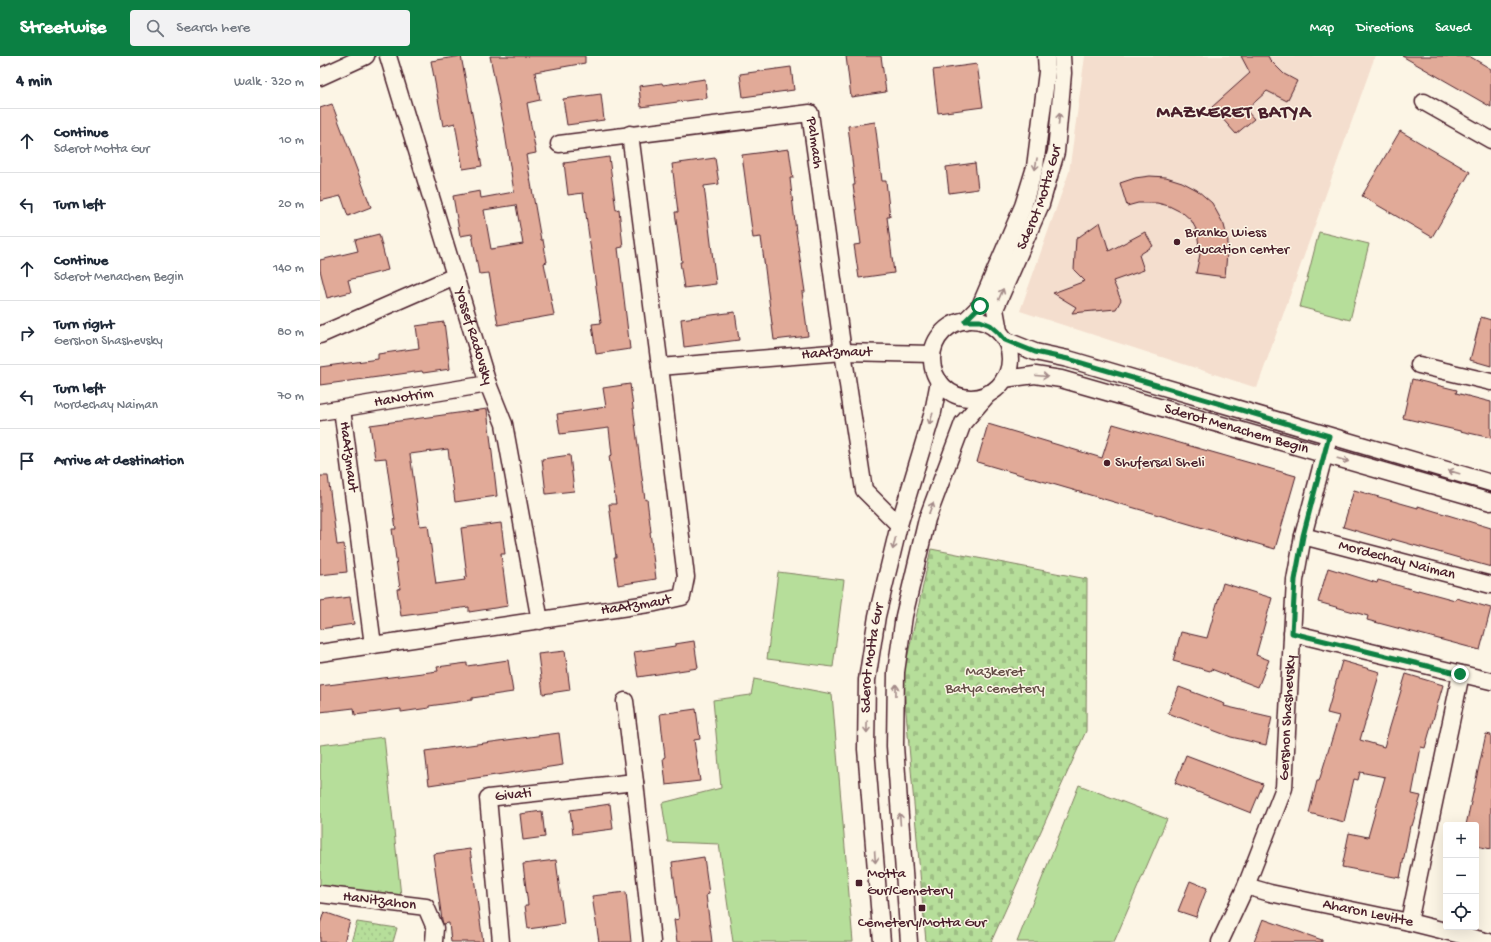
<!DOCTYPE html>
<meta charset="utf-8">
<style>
:root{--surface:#fff;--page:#f2f2f3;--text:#1f2937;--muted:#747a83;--line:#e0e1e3;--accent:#0b8043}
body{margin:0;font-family:"Gochi Hand",sans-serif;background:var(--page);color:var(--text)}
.controls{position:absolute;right:12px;bottom:12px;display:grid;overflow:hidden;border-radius:4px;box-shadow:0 4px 16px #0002}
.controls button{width:36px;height:36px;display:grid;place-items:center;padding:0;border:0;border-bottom:1px solid var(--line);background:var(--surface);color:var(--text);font:20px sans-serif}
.stop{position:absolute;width:12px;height:12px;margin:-9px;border:3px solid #0b8043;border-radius:50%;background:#fff}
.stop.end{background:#0b8043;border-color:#fff;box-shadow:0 1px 4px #0008}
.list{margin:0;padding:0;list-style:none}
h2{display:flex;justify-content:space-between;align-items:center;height:52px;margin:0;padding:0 16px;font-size:17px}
h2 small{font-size:13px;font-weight:400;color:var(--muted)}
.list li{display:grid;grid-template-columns:26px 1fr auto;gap:12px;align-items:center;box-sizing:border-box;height:64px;padding:0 16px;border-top:1px solid var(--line)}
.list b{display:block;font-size:15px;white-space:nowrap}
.list p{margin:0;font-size:13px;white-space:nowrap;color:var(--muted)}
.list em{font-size:13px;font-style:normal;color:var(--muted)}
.icon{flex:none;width:22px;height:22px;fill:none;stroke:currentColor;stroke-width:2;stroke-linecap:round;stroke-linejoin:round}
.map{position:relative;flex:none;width:1171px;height:886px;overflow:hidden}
header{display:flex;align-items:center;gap:24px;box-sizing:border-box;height:56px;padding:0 20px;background:var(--accent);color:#fff}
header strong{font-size:19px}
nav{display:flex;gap:22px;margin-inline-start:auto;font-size:14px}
.search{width:280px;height:36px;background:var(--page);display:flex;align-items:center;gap:10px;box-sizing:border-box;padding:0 14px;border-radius:4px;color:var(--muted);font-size:15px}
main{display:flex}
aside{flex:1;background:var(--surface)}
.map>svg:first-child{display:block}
.built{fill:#f4dece}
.cemetery{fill:url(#cemetery-stones);stroke:#807e62}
.park{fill:#b6de9a;stroke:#807e62}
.garden{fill:url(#garden-dots);stroke:#807e62}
.building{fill:#e1aa98;stroke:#4a1f2b;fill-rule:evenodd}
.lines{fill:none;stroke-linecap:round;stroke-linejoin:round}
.minor-casing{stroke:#4a1f2b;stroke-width:19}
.minor{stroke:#fcf5e5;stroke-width:16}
.oneway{stroke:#a38a88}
.route{stroke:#0b8043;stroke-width:5}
.poi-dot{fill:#4a1f2b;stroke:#fcf5e5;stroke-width:1.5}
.labels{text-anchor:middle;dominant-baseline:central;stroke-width:3;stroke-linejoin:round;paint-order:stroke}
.street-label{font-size:15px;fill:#4a1f2b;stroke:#fcf5e5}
.poi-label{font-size:15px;fill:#4a1f2b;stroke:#fcf5e5;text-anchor:start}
.park-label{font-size:15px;fill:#654f47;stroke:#fcf5e5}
.district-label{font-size:19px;font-weight:bold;letter-spacing:1px;fill:#4a1f2b;stroke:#fcf5e5}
</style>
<header>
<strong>Streetwise</strong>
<div class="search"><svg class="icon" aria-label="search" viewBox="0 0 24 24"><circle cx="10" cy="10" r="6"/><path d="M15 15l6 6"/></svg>Search here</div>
<nav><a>Map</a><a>Directions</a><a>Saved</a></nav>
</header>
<main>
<aside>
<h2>4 min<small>Walk · 320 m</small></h2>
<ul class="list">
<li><svg class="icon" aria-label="ahead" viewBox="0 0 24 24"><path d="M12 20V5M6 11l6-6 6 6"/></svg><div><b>Continue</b><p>Sderot Motta Gur</p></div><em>10 m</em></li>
<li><svg class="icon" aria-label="left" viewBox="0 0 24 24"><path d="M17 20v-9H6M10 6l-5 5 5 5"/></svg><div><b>Turn left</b></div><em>20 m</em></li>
<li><svg class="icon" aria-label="ahead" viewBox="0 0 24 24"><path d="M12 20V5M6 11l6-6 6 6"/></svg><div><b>Continue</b><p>Sderot Menachem Begin</p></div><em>140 m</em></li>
<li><svg class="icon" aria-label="right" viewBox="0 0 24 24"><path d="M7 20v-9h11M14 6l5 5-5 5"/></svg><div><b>Turn right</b><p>Gershon Shashevsky</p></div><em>80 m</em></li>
<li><svg class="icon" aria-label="left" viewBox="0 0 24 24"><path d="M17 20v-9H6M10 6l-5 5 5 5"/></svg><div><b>Turn left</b><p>Mordechay Naiman</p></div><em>70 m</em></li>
<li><svg class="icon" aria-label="arrive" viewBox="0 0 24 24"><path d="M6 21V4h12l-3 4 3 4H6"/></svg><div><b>Arrive at destination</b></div></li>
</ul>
</aside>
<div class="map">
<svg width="1171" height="886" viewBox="0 0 1171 886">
<defs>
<pattern id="cemetery-stones" width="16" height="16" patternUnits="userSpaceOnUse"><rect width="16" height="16" fill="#b6de9a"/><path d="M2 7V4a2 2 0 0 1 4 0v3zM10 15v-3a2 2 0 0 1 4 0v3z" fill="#9ebe85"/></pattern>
<pattern id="garden-dots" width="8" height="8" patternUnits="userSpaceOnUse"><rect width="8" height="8" fill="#b6de9a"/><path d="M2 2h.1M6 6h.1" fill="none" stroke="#9ebe85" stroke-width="1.8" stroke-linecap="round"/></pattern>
</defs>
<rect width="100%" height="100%" fill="#fcf5e5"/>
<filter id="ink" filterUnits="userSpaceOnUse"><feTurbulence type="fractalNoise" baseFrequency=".025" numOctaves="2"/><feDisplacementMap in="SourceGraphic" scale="8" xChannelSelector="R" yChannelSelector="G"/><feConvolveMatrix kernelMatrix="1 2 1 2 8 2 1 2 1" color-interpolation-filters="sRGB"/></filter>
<g filter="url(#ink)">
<path class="built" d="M765 0H1055L937 332 700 255 749 116Z"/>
<path class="cemetery" d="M611 493 767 523 766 675 671 886H606L583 621Z"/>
<path class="park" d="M999 176 1049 188 1030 264 980 251Z
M458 516 524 524 513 611 447 603Z
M434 623 512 638 533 886H413L399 788 348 786 342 747 401 732 393 644 431 639Z
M64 681 81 840 0 833V689Z
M759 729 847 763 794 886H697Z"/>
<path class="garden" d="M37 866 77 872 73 886H31Z"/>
<path class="building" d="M141 0 162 110 143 113 135 67 123 70 111 5Z
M170 0H265V7L215 16 220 44 207 47 216 97 206 99 221 184H223L227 206 224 207 234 259 178 269 169 217 159 218 152 178 140 180 133 140 160 135 161 142 194 136 184 71ZM196 149 203 188 171 193 164 154Z
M526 0H561L566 36 531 41Z
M921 0H948L950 4 964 18 977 25 967 45 947 35 926 54 934 63 916 78 892 51 930 17Z
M1082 0H1149L1171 13V51Z
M657 8 663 51 618 57 613 14Z
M471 11 474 34 423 41 420 18Z
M385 23 387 42 321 51 319 30 342 27 343 29Z
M281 38 284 64 247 69 243 43Z
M12 48 51 151 28 160 21 140 0 145V52Z
M555 66 562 125H566L570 161H567L574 217 539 222 534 189 541 188 533 129H535L528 70Z
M1080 75 1150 116 1112 181 1042 140Z
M469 93 473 122H470L476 176 485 236H482L488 280 454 284 441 181 433 182 422 99Z
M289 101 296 154 299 153 303 191 298 192 310 293 276 298 272 268 281 267 263 137 248 139 244 107Z
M395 102 399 128 384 130 396 228 364 232 360 206H362L355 156H358L352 108Z
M655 107 658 133 629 137 626 111Z
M830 120 846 121 862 126 877 134 892 147 904 169 908 185 905 221 876 217 880 198 877 175 871 164 863 157 849 150 837 147H818L807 150 800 127 815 122Z
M780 166 789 195 825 176 833 190 819 199 824 214 793 225 801 244 796 253 752 257 756 251 733 237 765 225 754 214 756 183Z
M59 178 68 214 28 224 31 236 7 242 0 214V204L38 195 35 184Z
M415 256 419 284 364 291 361 263Z
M1161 261 1171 264V310L1150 304Z
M124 266 130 313 103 317 102 315 0 329V311L58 303V298L99 292 96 270Z
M1092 323 1137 334 1136 337 1171 346V382L1083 362Z
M310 328 325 444 327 443 331 476H330L336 523 298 529 294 501H296L289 448H296L289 400 292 399 289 372 240 378 237 358 286 351 283 332Z
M167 353 177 440 135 446 128 393 90 398 100 470 108 469 116 528 145 524 144 521 147 520 141 472 181 467 185 498H181L188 550 149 556V551L81 560 77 533H80L72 473H76L66 402 55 403 50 369Z
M668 368 782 402 793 368 976 420 955 493 657 406Z
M250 399 254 435 226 438 222 403Z
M0 420H8L17 489 24 488 27 516 0 519Z
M1034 434 1098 452V450L1171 472V511L1072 483 1071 485 1023 471Z
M1008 512 1057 527 1058 524 1098 535V534L1135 544 1136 542 1171 552 1160 594 1047 564 1048 560 998 546Z
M903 527 952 542 936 599 949 604 938 631 891 613 890 615 853 605 861 576 887 582Z
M30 541 34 568 0 573V545Z
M374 585 378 612 318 621 314 596 355 590V588Z
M245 595 250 634 223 638 218 598Z
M188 604 193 636 152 642V644L109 650V652L81 656V653L35 659 34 652 0 656V630L118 615 117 611 147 607V610Z
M1022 605 1060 616 1040 684 1064 691 1086 618 1123 629 1105 692 1101 691 1092 738 1101 740 1092 770H1090L1080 822 1022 811 1029 777 1048 781 1065 721 1040 716 1038 724 1034 723 1024 766 989 757 997 725H999L1019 660 1007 657Z
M859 631 905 648 904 650 952 661 946 689 911 681 848 657Z
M376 653 380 683 374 684 380 725 346 729 343 702 345 701 340 658Z
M239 677 243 709 109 729 105 695Z
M1166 678 1171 679V793L1156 790V769H1146Z
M866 699 943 728 931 757 855 727Z
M290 748 293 773 253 778 250 754Z
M222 755 225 781 203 784 200 758Z
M150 793 163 886H131L129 867 123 868 122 864 113 798Z
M384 801 389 838 386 839 392 886H357L354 864 359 863 352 806Z
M236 804 244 868 208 873 205 849H208L203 808Z
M870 825 887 832 876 861 858 855Z
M306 836 311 886H279L272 840Z
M4 856 30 865 24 886H0V868Z
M943 863 1002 884V886H934Z"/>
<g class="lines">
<g class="minor-casing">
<g id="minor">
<path id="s1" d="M68 0 168 328 184 368 220 565"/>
<path d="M0 21 46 0"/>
<path d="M1104 46 1171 84"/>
<path d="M310 78 340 311"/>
<path id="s2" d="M239 88 490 57 523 296 544 434 579 469"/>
<circle cx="651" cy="303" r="39"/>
<path d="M645 265 660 250 703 150 715 111 727 16 726 0"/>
<path id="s3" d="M679 275 675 253 721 148 736 96 743 17 742 0"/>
<path d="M0 279 135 220"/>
<path d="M685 284 715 296 748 303 1171 427"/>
<path d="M1099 309 1171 326"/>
<path id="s4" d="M684 323 715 319 741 323 1171 446"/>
<path id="s5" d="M22 353 53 589 335 547 362 541 366 521 340 311 523 296 612 298"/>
<path id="s6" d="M0 356 168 328"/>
<path id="s7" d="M983 480 1171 529"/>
<path d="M972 577 1171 625"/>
<path d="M0 597 53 589"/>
<path d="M305 645 315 726"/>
<path id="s8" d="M926 830 950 837 1089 866 1169 886"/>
<path id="s9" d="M0 838 106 851 115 872 114 886"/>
<path d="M1089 866 1141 618"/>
<path id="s10" d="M181 886 168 742 315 726 332 886"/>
<path id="s11" d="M562 886 546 693 547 624 557 560 579 469 613 356 619 325"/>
<path d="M589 886 575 690 576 616 584 560 607 463 643 367 669 337"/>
<path id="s12" d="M900 886 926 830 964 732 975 524 983 480 1009 381"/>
</g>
</g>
<use href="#minor" class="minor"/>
</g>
<defs><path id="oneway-shaft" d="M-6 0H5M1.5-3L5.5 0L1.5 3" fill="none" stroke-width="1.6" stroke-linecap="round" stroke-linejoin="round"/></defs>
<g class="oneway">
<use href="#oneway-shaft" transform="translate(739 63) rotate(-85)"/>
<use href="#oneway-shaft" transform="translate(716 108) rotate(100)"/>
<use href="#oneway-shaft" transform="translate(681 238) rotate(-67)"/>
<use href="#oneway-shaft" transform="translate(722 320) rotate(5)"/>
<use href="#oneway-shaft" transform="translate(611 363) rotate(107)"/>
<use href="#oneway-shaft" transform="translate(1023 404) rotate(16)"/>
<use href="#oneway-shaft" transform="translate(1134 416) rotate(-164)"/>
<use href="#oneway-shaft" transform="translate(611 452) rotate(-69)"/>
<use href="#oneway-shaft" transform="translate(574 488) rotate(103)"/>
<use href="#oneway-shaft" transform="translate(576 634) rotate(-89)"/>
<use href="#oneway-shaft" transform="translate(547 671) rotate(91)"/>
<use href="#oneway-shaft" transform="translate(580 763) rotate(-94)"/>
<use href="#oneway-shaft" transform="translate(555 801) rotate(86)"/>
</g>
</g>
<g class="lines" filter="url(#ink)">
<path class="route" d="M660 250 645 265H660L670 269 678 276 685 284 715 296 748 303 1009 380 983 480 975 524 972 577 1140 618"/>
</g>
<g class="poi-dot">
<circle cx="857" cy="186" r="4"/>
<circle cx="787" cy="407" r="4"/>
<rect x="535" y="823" width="8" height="8" rx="2"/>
<rect x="598" y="848" width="8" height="8" rx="2"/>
</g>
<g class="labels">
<g class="street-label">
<text stroke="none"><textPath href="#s2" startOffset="283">Palmach</textPath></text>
<text stroke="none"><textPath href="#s3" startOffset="143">Sderot Motta Gur</textPath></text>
<text stroke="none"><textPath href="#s1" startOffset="293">Yossef Radovsky</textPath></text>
<text stroke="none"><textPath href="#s5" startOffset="960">HaAtzmaut</textPath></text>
<text stroke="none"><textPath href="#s6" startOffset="85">HaNotrim</textPath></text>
<text stroke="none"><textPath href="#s4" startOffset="240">Sderot Menachem Begin</textPath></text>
<text stroke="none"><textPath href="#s5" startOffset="48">HaAtzmaut</textPath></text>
<text stroke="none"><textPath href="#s7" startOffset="97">Mordechay Naiman</textPath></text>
<text stroke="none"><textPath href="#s5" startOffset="504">HaAtzmaut</textPath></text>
<text stroke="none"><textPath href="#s11" startOffset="285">Sderot Motta Gur</textPath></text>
<text stroke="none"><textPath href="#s12" startOffset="237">Gershon Shashevsky</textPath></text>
<text stroke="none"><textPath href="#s10" startOffset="170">Givati</textPath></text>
<text stroke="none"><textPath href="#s9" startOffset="60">HaNitzahon</textPath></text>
<text stroke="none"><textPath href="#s8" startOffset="125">Aharon Levitte</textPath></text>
</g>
<g class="poi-label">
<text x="865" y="177">Branko Wiess<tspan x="865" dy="17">education center</tspan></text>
<text x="795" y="407">Shufersal Sheli</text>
<text x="547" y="818">Motta<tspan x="547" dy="17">Gur/Cemetery</tspan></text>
<text x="602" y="867" text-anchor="middle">Cemetery/Motta Gur</text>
</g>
<g class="park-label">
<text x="675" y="616">Mazkeret<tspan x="675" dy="17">Batya cemetery</tspan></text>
</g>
<g class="district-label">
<text x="914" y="57">MAZKERET BATYA</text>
</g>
</g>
</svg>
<div class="controls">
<button>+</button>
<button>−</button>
<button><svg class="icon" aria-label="locate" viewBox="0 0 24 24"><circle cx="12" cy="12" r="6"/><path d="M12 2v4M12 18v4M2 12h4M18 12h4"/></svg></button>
</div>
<div class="stop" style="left:660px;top:250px"></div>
<div class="stop end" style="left:1140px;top:618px"></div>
</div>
</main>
